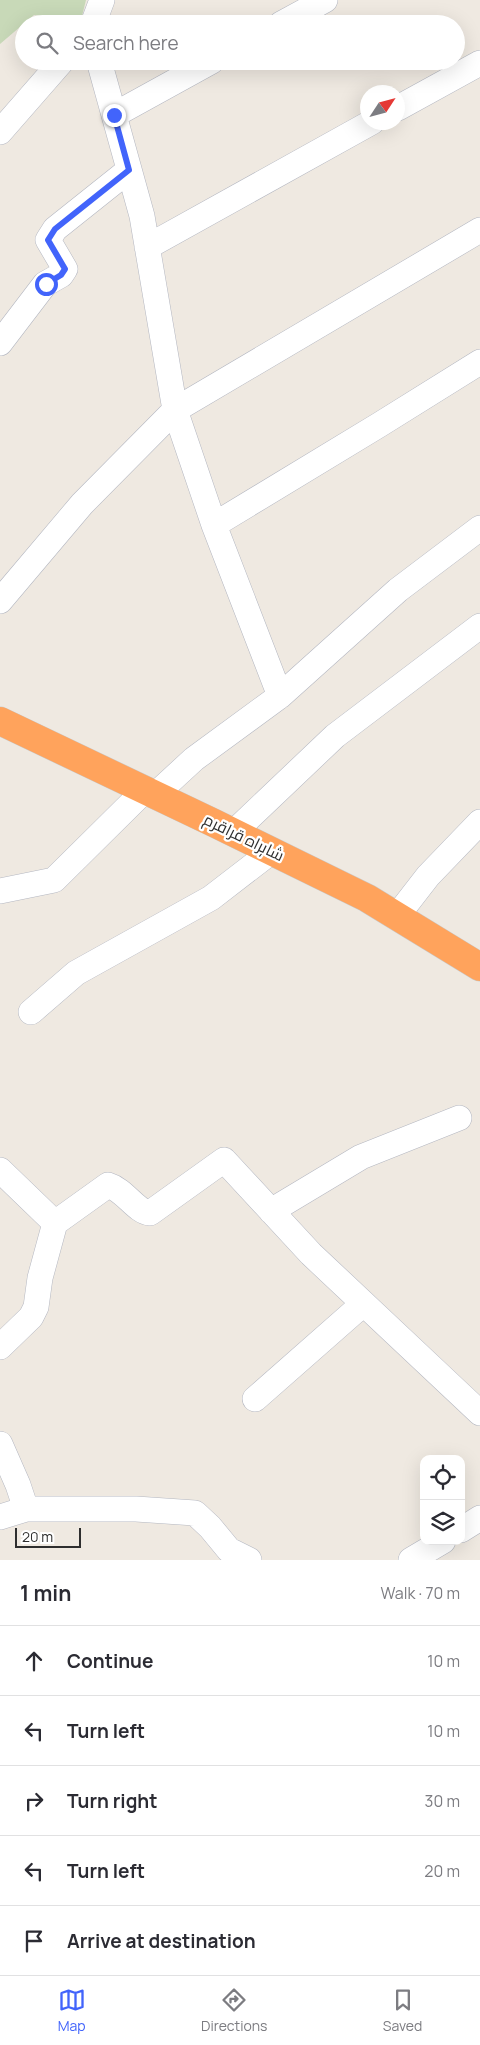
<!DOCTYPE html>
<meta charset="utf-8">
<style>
:root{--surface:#fff;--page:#f7f7f7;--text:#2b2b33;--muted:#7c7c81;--line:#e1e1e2;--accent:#4264fb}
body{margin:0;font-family:Manrope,Cairo,sans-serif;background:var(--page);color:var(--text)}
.controls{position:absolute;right:15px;bottom:15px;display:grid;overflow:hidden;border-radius:10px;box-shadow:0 5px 20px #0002}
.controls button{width:45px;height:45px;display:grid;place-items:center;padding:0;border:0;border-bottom:1px solid var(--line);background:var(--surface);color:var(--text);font:25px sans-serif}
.compass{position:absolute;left:360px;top:85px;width:45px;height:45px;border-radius:50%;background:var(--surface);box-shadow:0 5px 20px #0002;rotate:54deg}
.scale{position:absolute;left:15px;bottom:12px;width:66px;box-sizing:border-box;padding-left:5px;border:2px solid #2e2e2e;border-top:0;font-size:14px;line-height:18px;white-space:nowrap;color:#2e2e2e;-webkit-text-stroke:4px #fff;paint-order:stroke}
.stop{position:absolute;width:15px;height:15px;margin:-11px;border:4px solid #4264fb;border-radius:50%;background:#fff}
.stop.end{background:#4264fb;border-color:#fff;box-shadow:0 1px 5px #0008}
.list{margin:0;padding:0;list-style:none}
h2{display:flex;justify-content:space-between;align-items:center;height:65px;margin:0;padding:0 20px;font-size:21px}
h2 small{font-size:16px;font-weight:400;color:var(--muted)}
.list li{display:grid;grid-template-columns:32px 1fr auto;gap:15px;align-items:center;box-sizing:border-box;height:70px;padding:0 20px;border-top:1px solid var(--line)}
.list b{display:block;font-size:19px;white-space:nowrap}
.list em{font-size:16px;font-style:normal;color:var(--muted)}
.icon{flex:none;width:28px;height:28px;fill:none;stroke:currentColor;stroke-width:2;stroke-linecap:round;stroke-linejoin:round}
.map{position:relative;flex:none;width:480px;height:1560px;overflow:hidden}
.search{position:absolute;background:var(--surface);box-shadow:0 5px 20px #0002;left:15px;right:15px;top:15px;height:55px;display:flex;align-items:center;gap:12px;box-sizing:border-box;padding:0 18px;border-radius:28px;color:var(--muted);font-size:19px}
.sheet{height:415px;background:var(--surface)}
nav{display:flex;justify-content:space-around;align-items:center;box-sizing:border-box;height:70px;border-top:1px solid var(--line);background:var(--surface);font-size:14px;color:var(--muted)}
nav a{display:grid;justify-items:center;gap:2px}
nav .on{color:var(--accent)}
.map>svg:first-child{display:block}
.cemetery{fill:#c8d9b8}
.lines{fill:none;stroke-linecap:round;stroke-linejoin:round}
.street-casing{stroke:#b4b7c1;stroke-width:26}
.highway-casing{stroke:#c9c9c9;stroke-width:29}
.street{stroke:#fff;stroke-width:25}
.highway{stroke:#ffa35c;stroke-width:28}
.route{stroke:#4264fb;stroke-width:6}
.labels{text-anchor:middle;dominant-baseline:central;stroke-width:4.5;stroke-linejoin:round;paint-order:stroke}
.street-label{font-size:16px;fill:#2e2e2e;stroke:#fff}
</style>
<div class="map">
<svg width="480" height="1560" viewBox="0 0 480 1560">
<rect width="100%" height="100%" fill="#efe9e1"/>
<path class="cemetery" d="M0 0H86L81 20 34 15 0 44Z"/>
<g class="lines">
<g class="street-casing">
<path id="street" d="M93 24 102 0
M281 24 325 0
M99 61 142 216 175 410 214 525 280 696
M398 108 480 63
M114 115 212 61
M0 132 62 61
M147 247 372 122
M0 343 45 284 61 275 65 269 48 240 55 229 129 170
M214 525 379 425 480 362
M0 601 82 504 175 410 480 230
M155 795 194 759 280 696 398 590 480 528
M234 832 335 736 480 626
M0 891 54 880 145 790
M397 916 428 876 480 822
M31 1012 76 973 211 898 272 851
M0 1170 55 1223 40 1278 36 1307 31 1317 0 1347
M271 1211 361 1157 459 1118
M55 1223 108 1185C125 1190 136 1212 150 1213L224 1160 311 1254 480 1413
M255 1399 363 1304
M0 1444 18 1485 26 1509
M0 1517 26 1509H136L195 1513 210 1527 229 1550 249 1560
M461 1530 480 1518
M411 1560 443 1541"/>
</g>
<g class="highway-casing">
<path id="highway" d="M0 721 214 823 367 898 480 967"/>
</g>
<use href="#street" class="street"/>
<use href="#highway" class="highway"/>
</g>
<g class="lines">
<path class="route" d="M46 284 61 275 65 269 48 240 55 229 129 170 114 115"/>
</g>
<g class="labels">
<g class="street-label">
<text transform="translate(244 837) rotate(26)">شاہراہ قراقرم</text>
</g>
</g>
</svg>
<div class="controls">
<button><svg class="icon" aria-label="locate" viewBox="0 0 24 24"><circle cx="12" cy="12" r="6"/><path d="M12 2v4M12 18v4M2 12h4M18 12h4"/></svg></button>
<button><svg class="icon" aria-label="layers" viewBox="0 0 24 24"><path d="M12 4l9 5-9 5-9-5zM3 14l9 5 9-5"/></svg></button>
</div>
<svg class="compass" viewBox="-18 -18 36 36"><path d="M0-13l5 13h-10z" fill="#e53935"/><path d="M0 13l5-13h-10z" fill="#7c7c81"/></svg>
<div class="scale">20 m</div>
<div class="stop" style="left:46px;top:284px"></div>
<div class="stop end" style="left:114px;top:115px"></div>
<div class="search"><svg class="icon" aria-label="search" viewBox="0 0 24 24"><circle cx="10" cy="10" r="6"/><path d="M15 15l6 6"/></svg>Search here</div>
</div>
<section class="sheet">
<h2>1 min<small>Walk · 70 m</small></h2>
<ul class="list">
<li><svg class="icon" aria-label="ahead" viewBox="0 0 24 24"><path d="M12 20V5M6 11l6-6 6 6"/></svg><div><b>Continue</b></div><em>10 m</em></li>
<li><svg class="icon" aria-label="left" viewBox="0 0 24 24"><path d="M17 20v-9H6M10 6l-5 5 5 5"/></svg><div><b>Turn left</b></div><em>10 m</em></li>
<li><svg class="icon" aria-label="right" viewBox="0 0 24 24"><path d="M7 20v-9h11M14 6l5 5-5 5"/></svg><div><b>Turn right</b></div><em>30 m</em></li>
<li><svg class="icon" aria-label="left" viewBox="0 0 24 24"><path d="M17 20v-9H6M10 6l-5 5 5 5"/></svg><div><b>Turn left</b></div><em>20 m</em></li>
<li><svg class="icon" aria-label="arrive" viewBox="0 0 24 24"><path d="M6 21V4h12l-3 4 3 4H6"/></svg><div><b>Arrive at destination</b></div></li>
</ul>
</section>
<nav>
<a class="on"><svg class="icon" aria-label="map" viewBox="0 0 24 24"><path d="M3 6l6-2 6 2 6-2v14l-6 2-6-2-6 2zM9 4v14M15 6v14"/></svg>Map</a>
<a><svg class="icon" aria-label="directions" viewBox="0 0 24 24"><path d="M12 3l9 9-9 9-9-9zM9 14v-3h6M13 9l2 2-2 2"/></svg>Directions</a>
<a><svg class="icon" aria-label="saved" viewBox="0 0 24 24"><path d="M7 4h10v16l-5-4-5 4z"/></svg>Saved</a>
</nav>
